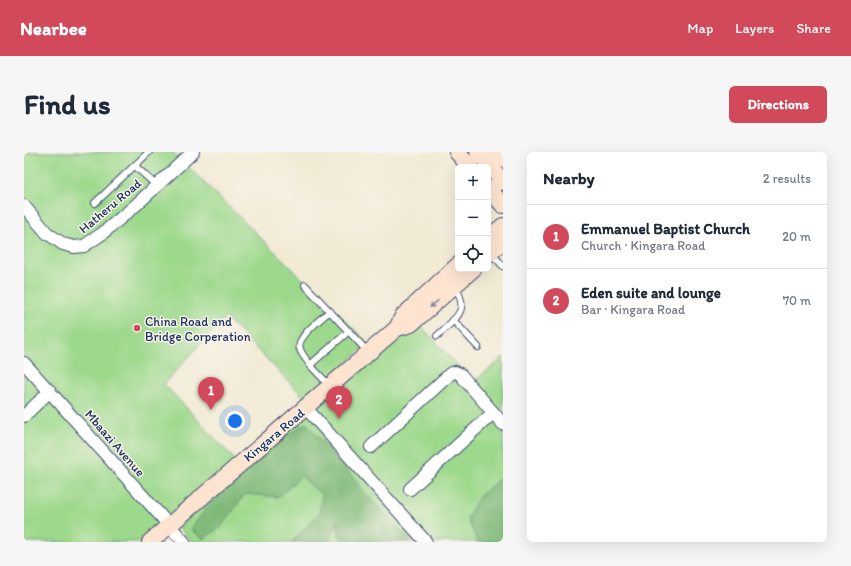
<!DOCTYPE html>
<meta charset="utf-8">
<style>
:root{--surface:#fff;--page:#f6f6f7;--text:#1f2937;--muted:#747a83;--line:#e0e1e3;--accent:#d1495b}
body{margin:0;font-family:Itim,sans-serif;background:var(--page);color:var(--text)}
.controls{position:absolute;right:12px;top:12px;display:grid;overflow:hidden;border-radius:6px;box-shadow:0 4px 16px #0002}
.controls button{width:36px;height:36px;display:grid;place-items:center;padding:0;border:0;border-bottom:1px solid var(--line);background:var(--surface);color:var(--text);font:20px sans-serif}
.you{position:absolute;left:211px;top:269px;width:14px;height:14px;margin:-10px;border:3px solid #fff;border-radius:50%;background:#1a73e8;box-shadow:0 0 0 6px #1a73e833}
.badge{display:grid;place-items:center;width:26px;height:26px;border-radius:50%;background:var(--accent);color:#fff;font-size:13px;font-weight:700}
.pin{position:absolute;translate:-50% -33px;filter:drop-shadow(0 1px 2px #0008)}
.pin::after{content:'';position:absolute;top:21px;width:14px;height:12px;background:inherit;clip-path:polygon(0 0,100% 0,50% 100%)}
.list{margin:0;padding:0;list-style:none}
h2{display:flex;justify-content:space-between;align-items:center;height:52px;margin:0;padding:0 16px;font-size:17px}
h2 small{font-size:13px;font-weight:400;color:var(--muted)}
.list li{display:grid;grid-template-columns:26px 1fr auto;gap:12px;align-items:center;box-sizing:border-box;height:64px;padding:0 16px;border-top:1px solid var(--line)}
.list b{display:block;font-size:15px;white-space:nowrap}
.list p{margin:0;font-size:13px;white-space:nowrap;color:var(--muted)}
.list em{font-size:13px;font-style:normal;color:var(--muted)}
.icon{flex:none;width:22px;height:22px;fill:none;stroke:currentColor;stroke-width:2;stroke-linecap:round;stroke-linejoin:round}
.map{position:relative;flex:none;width:479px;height:390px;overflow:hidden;border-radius:6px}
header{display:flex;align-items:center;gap:24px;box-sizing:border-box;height:56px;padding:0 20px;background:var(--accent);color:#fff}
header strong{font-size:19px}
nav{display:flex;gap:22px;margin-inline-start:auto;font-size:14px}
.intro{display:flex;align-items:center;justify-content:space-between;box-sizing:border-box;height:96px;padding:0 24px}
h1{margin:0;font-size:28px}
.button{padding:10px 18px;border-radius:6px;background:var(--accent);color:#fff;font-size:14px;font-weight:700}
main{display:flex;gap:24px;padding:0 24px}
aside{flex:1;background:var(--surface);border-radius:6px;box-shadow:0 4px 16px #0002}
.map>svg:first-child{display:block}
.green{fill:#9dd98c;stroke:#5c8475}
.forest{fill:#7eb978;stroke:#4c746b}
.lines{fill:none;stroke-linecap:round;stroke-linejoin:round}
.lane-casing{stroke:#3b4b70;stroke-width:8}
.street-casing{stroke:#3b4b70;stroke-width:14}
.secondary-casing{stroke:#3b4b70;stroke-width:18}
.lane{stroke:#fff;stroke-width:6}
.street{stroke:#fff;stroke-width:12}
.secondary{stroke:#fde4d1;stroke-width:16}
.oneway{fill:#8c8a98}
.poi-dot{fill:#d1495b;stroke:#f7f3e8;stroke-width:1.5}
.labels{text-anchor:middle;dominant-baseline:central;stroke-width:3;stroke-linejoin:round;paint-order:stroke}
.street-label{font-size:13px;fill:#1b2f5e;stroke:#f7f3e8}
.poi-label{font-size:13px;fill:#1b2f5e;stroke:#f7f3e8;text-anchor:start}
</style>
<header>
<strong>Nearbee</strong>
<nav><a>Map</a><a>Layers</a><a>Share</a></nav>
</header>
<div class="intro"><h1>Find us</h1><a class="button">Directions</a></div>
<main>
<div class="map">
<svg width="479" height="390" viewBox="0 0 479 390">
<rect width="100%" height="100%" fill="#f7f3e8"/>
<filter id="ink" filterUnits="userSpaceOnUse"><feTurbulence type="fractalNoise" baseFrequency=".025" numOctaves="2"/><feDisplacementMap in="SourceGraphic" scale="8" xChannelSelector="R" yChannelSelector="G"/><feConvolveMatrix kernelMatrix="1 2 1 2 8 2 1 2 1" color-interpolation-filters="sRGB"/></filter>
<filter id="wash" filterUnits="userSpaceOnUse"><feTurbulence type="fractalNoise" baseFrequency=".012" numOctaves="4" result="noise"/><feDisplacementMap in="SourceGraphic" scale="16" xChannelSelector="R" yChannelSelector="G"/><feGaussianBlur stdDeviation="0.9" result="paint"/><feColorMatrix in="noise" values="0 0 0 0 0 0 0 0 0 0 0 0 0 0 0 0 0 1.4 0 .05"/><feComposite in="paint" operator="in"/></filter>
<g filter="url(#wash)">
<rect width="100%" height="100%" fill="#f1ead4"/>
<path class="green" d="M0 0H149L344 191 282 247 201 165 140 232 213 310 121 390H0Z
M396 173 449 230 473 211 479 205V390H168L154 375 374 185 389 179Z"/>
<path class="forest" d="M282 271 360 362 388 390H321L315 384 314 369 305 390H268L295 362 298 343 277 324 255 345 221 342 197 375 179 387 166 377 187 351 265 282Z
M479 323V390H453L454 389 443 367 455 345Z"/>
</g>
<g filter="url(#ink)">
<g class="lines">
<g class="lane-casing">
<path id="lane" d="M111 14 133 34
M71 51 125 0
M467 101 479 114
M281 133 344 200
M306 159C298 166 271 186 276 197 278 203 283 208 286 213L325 179
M429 168 454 195
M413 184C430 167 448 159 430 134
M286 213 306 234"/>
</g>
<g class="street-casing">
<path id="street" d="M0 54 23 81 39 92 50 95 60 94 79 81 112 53 169 0
M0 211 160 390
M282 256 402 390
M0 264 26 239
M347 295 427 221 431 220 436 222 479 272
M386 337 469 261"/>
</g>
<g class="secondary-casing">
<path id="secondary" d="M433 0 446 15
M454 0 479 30
M456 0 461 3 479 7
M464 36 479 53
M464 86 479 74
M464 103 479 89
M373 176 387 172 449 117
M126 390 373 176 379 164 434 113"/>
</g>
<use href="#lane" class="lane"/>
<use href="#street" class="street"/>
<use href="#secondary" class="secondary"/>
</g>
<defs><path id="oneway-solid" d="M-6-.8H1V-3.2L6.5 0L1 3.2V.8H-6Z"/></defs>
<use class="oneway" href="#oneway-solid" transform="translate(410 152) rotate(139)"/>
</g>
<circle class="poi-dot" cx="113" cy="176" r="4"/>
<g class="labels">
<g class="street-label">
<text transform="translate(86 54) rotate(-40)">Hatheru Road</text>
<text transform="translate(250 283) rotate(-40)">Kingara Road</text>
<text transform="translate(91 291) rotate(49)">Mbaazi Avenue</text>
</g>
<g class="poi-label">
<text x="121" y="169">China Road and<tspan x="121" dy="15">Bridge Corperation</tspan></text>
</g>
</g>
</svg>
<div class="controls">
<button>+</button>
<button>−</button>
<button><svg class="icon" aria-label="locate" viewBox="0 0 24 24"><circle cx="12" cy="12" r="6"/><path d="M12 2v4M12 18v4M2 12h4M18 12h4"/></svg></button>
</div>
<div class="you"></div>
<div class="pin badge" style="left:187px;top:258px">1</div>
<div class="pin badge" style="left:315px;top:267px">2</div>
</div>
<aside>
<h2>Nearby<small>2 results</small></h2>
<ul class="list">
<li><span class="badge">1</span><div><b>Emmanuel Baptist Church</b><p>Church · Kingara Road</p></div><em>20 m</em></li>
<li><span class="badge">2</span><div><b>Eden suite and lounge</b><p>Bar · Kingara Road</p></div><em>70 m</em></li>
</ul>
</aside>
</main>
